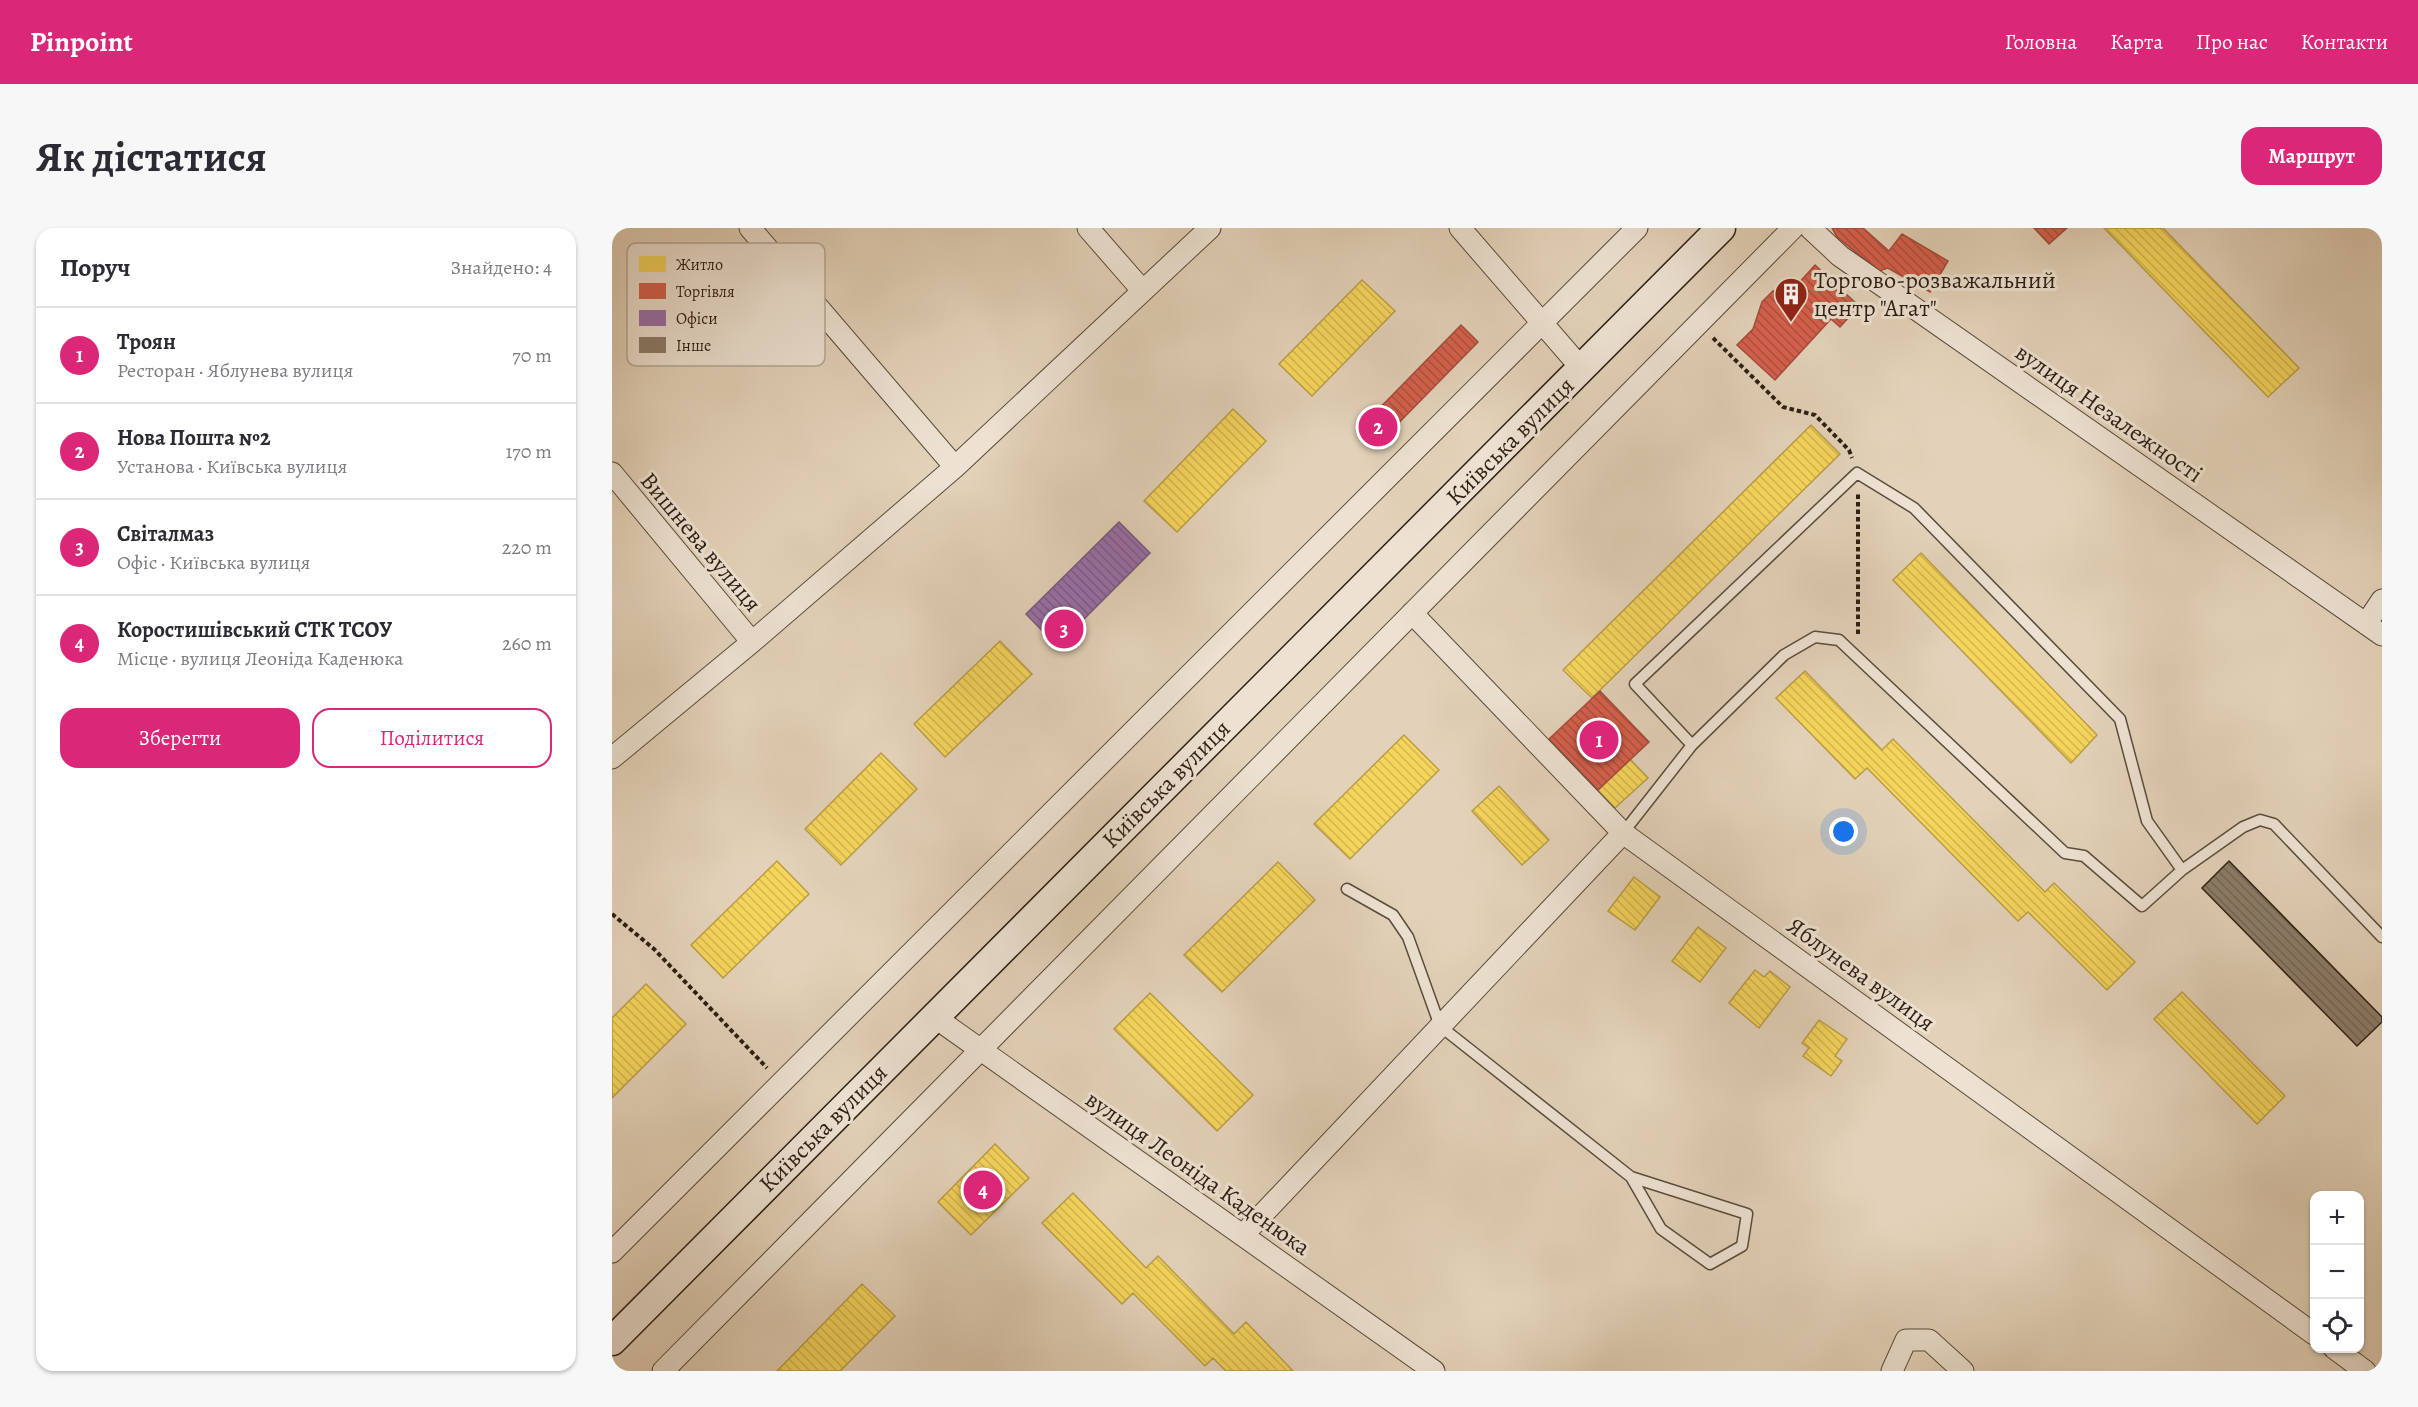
<!DOCTYPE html>
<html lang="uk">
<meta charset="utf-8">
<style>
:root{--surface:#fff;--page:#f7f7f7;--text:#2b2b33;--muted:#7c7c81;--line:#e1e1e2;--accent:#db2777}
body{margin:0;font-family:Alegreya,serif;background:var(--page);color:var(--text)}
.controls{position:absolute;right:18px;bottom:18px;display:grid;overflow:hidden;border-radius:12px;box-shadow:0 2px 4px #0004}
.controls button{width:54px;height:54px;display:grid;place-items:center;padding:0;border:0;border-bottom:2px solid var(--line);background:var(--surface);color:var(--text);font:30px sans-serif}
.you{position:absolute;left:1232px;top:604px;width:21px;height:21px;margin:-15px;border:4px solid #fff;border-radius:50%;background:#1a73e8;box-shadow:0 0 0 9px #1a73e833}
.badge{display:grid;place-items:center;width:39px;height:39px;border-radius:50%;background:var(--accent);color:#fff;font-size:20px;font-weight:700}
.pin{position:absolute;translate:-50% -50%;border:3px solid #fff;box-shadow:0 2px 6px #0006}
.list{margin:0;padding:0;list-style:none}
h2{display:flex;justify-content:space-between;align-items:center;height:78px;margin:0;padding:0 24px;font-size:26px}
h2 small{font-size:20px;font-weight:400;color:var(--muted)}
.list li{display:grid;grid-template-columns:39px 1fr auto;gap:18px;align-items:center;box-sizing:border-box;height:96px;padding:0 24px;border-top:2px solid var(--line)}
.list b{display:block;font-size:22px;white-space:nowrap}
.list p{margin:0;font-size:20px;white-space:nowrap;color:var(--muted)}
.list em{font-size:20px;font-style:normal;color:var(--muted)}
.actions{display:flex;gap:12px;padding:18px 24px}
.actions a{flex:1;padding:14px 0;border:2px solid var(--accent);border-radius:18px;text-align:center;font-size:21px;color:var(--accent)}
.actions .main{background:var(--accent);color:#fff}
.icon{flex:none;width:33px;height:33px;fill:none;stroke:currentColor;stroke-width:2;stroke-linecap:round;stroke-linejoin:round}
.map{position:relative;flex:none;width:1770px;height:1143px;overflow:hidden;border-radius:18px}
header{display:flex;align-items:center;gap:36px;box-sizing:border-box;height:84px;padding:0 30px;background:var(--accent);color:#fff}
header strong{font-size:28px}
nav{display:flex;gap:33px;margin-inline-start:auto;font-size:21px}
.intro{display:flex;align-items:center;justify-content:space-between;box-sizing:border-box;height:144px;padding:0 36px}
h1{margin:0;font-size:42px}
.button{padding:15px 27px;border-radius:18px;background:var(--accent);color:#fff;font-size:21px;font-weight:700}
main{display:flex;gap:36px;padding:0 36px}
aside{flex:1;background:var(--surface);border-radius:18px;box-shadow:0 2px 4px #0004}
.map>svg:first-child{display:block}
.homes{fill:url(#homes-back-hatch);stroke:#b99e46;stroke-width:1.5}
.shops{fill:url(#shops-back-hatch);stroke:#a34c3c;stroke-width:1.5}
.offices{fill:url(#offices-back-hatch);stroke:#78587d;stroke-width:1.5}
.building{fill:url(#building-back-hatch);stroke:#2c1f13;stroke-width:1.5}
.lines{fill:none;stroke-linecap:round;stroke-linejoin:round}
.lane-casing{stroke:#5a4c3c;stroke-width:13}
.street-casing{stroke:#5a4c3c;stroke-width:23}
.secondary-casing{stroke:#2c1f13;stroke-width:31}
.path{stroke:#2c1f13;stroke-width:4;stroke-dasharray:4.5 3;stroke-linecap:butt}
.lane{stroke:#ede2d2;stroke-width:10}
.street{stroke:#ede2d2;stroke-width:21}
.secondary{stroke:#ede2d2;stroke-width:28}
.labels{text-anchor:middle;dominant-baseline:central;stroke-width:6;stroke-linejoin:round;paint-order:stroke}
.poi-label{font-size:24px;fill:#2c1f13;stroke:#ede2d2;text-anchor:start}
.street-label{font-size:24px;fill:#2c1f13;stroke:#ede2d2}
.key{fill:#ede2d2;stroke:#b3a899;stroke-width:1.5}
.key-label{font-size:16px;fill:#2c1f13}
</style>
<header>
<strong>Pinpoint</strong>
<nav><a>Головна</a><a>Карта</a><a>Про нас</a><a>Контакти</a></nav>
</header>
<div class="intro"><h1>Як дістатися</h1><a class="button">Маршрут</a></div>
<main>
<aside>
<h2>Поруч<small>Знайдено: 4</small></h2>
<ul class="list">
<li><span class="badge">1</span><div><b>Троян</b><p>Ресторан · Яблунева вулиця</p></div><em>70 m</em></li>
<li><span class="badge">2</span><div><b>Нова Пошта №2</b><p>Установа · Київська вулиця</p></div><em>170 m</em></li>
<li><span class="badge">3</span><div><b>Світалмаз</b><p>Офіс · Київська вулиця</p></div><em>220 m</em></li>
<li><span class="badge">4</span><div><b>Коростишівський СТК ТСОУ</b><p>Місце · вулиця Леоніда Каденюка</p></div><em>260 m</em></li>
</ul>
<div class="actions"><a class="main">Зберегти</a><a>Поділитися</a></div>
</aside>
<div class="map">
<svg width="1770" height="1143" viewBox="0 0 1770 1143">
<defs>
<pattern id="homes-back-hatch" width="6" height="6" patternUnits="userSpaceOnUse" patternTransform="scale(1.5)"><rect width="6" height="6" fill="#f6d55c"/><path d="M-1 5l2 2M0 0l6 6M5-1l2 2" fill="none" stroke="#d3b64f"/></pattern>
<pattern id="shops-back-hatch" width="6" height="6" patternUnits="userSpaceOnUse" patternTransform="scale(1.5)"><rect width="6" height="6" fill="#d6604d"/><path d="M-1 5l2 2M0 0l6 6M5-1l2 2" fill="none" stroke="#ae4f3f"/></pattern>
<pattern id="offices-back-hatch" width="6" height="6" patternUnits="userSpaceOnUse" patternTransform="scale(1.5)"><rect width="6" height="6" fill="#9970ab"/><path d="M-1 5l2 2M0 0l6 6M5-1l2 2" fill="none" stroke="#7d5b8a"/></pattern>
<pattern id="building-back-hatch" width="6" height="6" patternUnits="userSpaceOnUse" patternTransform="scale(1.5)"><rect width="6" height="6" fill="#8b7c69"/><path d="M-1 5l2 2M0 0l6 6M5-1l2 2" fill="none" stroke="#726555"/></pattern>
</defs>
<rect width="100%" height="100%" fill="#e3d2b9"/>
<filter id="stains"><feTurbulence type="fractalNoise" baseFrequency=".00333" numOctaves="4"/><feColorMatrix values="0 0 0 0 .2 0 0 0 0 .09 0 0 0 0 .02 0 0 0 .5 -.17"/></filter>
<radialGradient id="worn" r=".72"><stop offset=".6" stop-color="#630" stop-opacity="0"/><stop offset="1" stop-color="#630" stop-opacity=".3"/></radialGradient>
<path class="homes" d="M1492 0H1551L1687 140 1656 169Z
M750 52 783 83 700 168 667 136Z
M621 181 654 213 565 304 532 273Z
M1199 197 1228 226 980 470 951 442Z
M1309 325 1485 507 1459 535 1281 352Z
M388 413 420 446 333 529 302 496Z
M1193 443 1270 522 1281 511 1433 664 1442 655 1523 734 1495 762 1416 684 1406 693 1255 540 1243 551 1164 470Z
M792 507 827 542 738 631 702 596Z
M269 525 305 561 229 637 193 601Z
M1018 531 1036 550 1003 580 986 562Z
M887 558 937 612 910 637 860 583Z
M165 633 197 666 111 750 79 717Z
M666 634 703 672 610 764 572 727Z
M1022 649 1048 669 1023 702 996 683Z
M1086 699 1114 720 1088 754 1060 733Z
M1143 742 1152 749 1158 743 1178 759 1147 800 1117 775Z
M34 756 74 796 0 870V790Z
M1570 764 1673 868 1645 896 1542 791Z
M538 765 641 867 605 903 502 801Z
M1207 792 1235 811 1223 828 1230 833 1219 848 1191 828 1197 820 1190 815Z
M383 916 417 950 359 1007 326 974Z
M461 965 534 1040 546 1028 622 1106 634 1094 681 1143H614L601 1130 593 1138 521 1065 510 1076 430 995Z
M250 1056 283 1088 228 1143H165Z"/>
<path class="shops" d="M1220 0H1251L1277 23 1290 6 1336 33 1318 64 1276 40 1267 43 1225 9Z
M1422 0H1455L1437 16Z
M1203 37 1247 78 1228 99 1219 91 1163 152 1125 117 1141 101 1150 74 1161 63 1185 57Z
M849 97 866 114 767 215 750 198Z
M988 463 1037 514 986 562 937 511Z"/>
<path class="offices" d="M507 294 538 325 445 418 414 386Z"/>
<path class="building" d="M1617 633 1770 789V794L1745 818 1590 660Z"/>
<g class="lines">
<g class="lane-casing">
<path id="lane" d="M1011 605 1080 517 1023 456 1245 245 1302 280 1508 491 1535 593 1570 642 1530 678 1472 628 1453 625 1227 412 1203 409 1172 427 1080 517
M1570 642 1631 599 1648 592 1662 596 1770 709
M735 661 781 687 796 709 828 798 1019 949 1135 986 1130 1018 1098 1036 1049 1001 1019 949"/>
</g>
<g class="street-casing">
<path id="street" d="M138 0 343 239
M476 0 530 62
M848 0 970 141
M1198 0 1228 28 1770 407
M0 245 140 414
M800 385 1011 605 1702 1106
M1754 396 1770 372
M0 530 140 414 343 239 598 0
M321 788 822 1143
M631 1007 1011 605
M0 1024 1025 0
M1722 1120 1753 1143
M51 1143 1181 0
M1280 1143 1294 1112H1317L1351 1143"/>
</g>
<g class="secondary-casing">
<path id="secondary" d="M0 1113C368 740 741 373 1109 0"/>
</g>
<path class="path" d="M1101 110 1171 179 1203 187 1237 222 1240 230
M1246 406V266
M0 686 42 721 155 840"/>
<use href="#lane" class="lane"/>
<use href="#street" class="street"/>
<use href="#secondary" class="secondary"/>
</g>
<defs>
<g id="building-pin" transform="scale(1.725)"><path d="M0 17L-7.5 6A9.5 9.5 0 1 1 7.5 6Z" fill="#8f2418" stroke="#ede2d2"/><path d="M-4-6H4V6H1V3H-1V6H-4ZM-2.5-4.3h1.7v1.8h-1.7ZM.8-4.3h1.7v1.8H.8ZM-2.5-1h1.7V.8h-1.7ZM.8-1h1.7V.8H.8Z" fill="#fff"/></g>
</defs>
<g fill-rule="evenodd">
<use href="#building-pin" x="1179" y="66"/>
</g>
<g class="labels">
<g class="poi-label">
<text x="1202" y="52">Торгово-розважальний<tspan x="1202" dy="28">центр "Агат"</tspan></text>
</g>
<g class="street-label">
<text transform="translate(1497 185) rotate(35)">вулиця Незалежності</text>
<text transform="translate(898 213) rotate(-45)">Київська вулиця</text>
<text transform="translate(89 314) rotate(50)">Вишнева вулиця</text>
<text transform="translate(554 556) rotate(-45)">Київська вулиця</text>
<text transform="translate(1249 746) rotate(36)">Яблунева вулиця</text>
<text transform="translate(211 900) rotate(-45)">Київська вулиця</text>
<text transform="translate(586 945) rotate(35)">вулиця Леоніда Каденюка</text>
</g>
</g>
<rect x="15" y="15" width="198" height="123" rx="9" class="key"/>
<rect x="27" y="28" width="27" height="16" fill="#f6d55c"/>
<rect x="27" y="55" width="27" height="16" fill="#d6604d"/>
<rect x="27" y="82" width="27" height="16" fill="#9970ab"/>
<rect x="27" y="109" width="27" height="16" fill="#8b7c69"/>
<g class="key-label">
<text x="64" y="42">Житло</text>
<text x="64" y="69">Торгівля</text>
<text x="64" y="96">Офіси</text>
<text x="64" y="123">Інше</text>
</g>
<rect width="100%" height="100%" filter="url(#stains)"/>
<rect width="100%" height="100%" fill="url(#worn)"/>
</svg>
<div class="controls">
<button>+</button>
<button>−</button>
<button><svg class="icon" aria-label="locate" viewBox="0 0 24 24"><circle cx="12" cy="12" r="6"/><path d="M12 2v4M12 18v4M2 12h4M18 12h4"/></svg></button>
</div>
<div class="you"></div>
<div class="pin badge" style="left:987px;top:512px">1</div>
<div class="pin badge" style="left:766px;top:199px">2</div>
<div class="pin badge" style="left:452px;top:401px">3</div>
<div class="pin badge" style="left:371px;top:962px">4</div>
</div>
</main>
